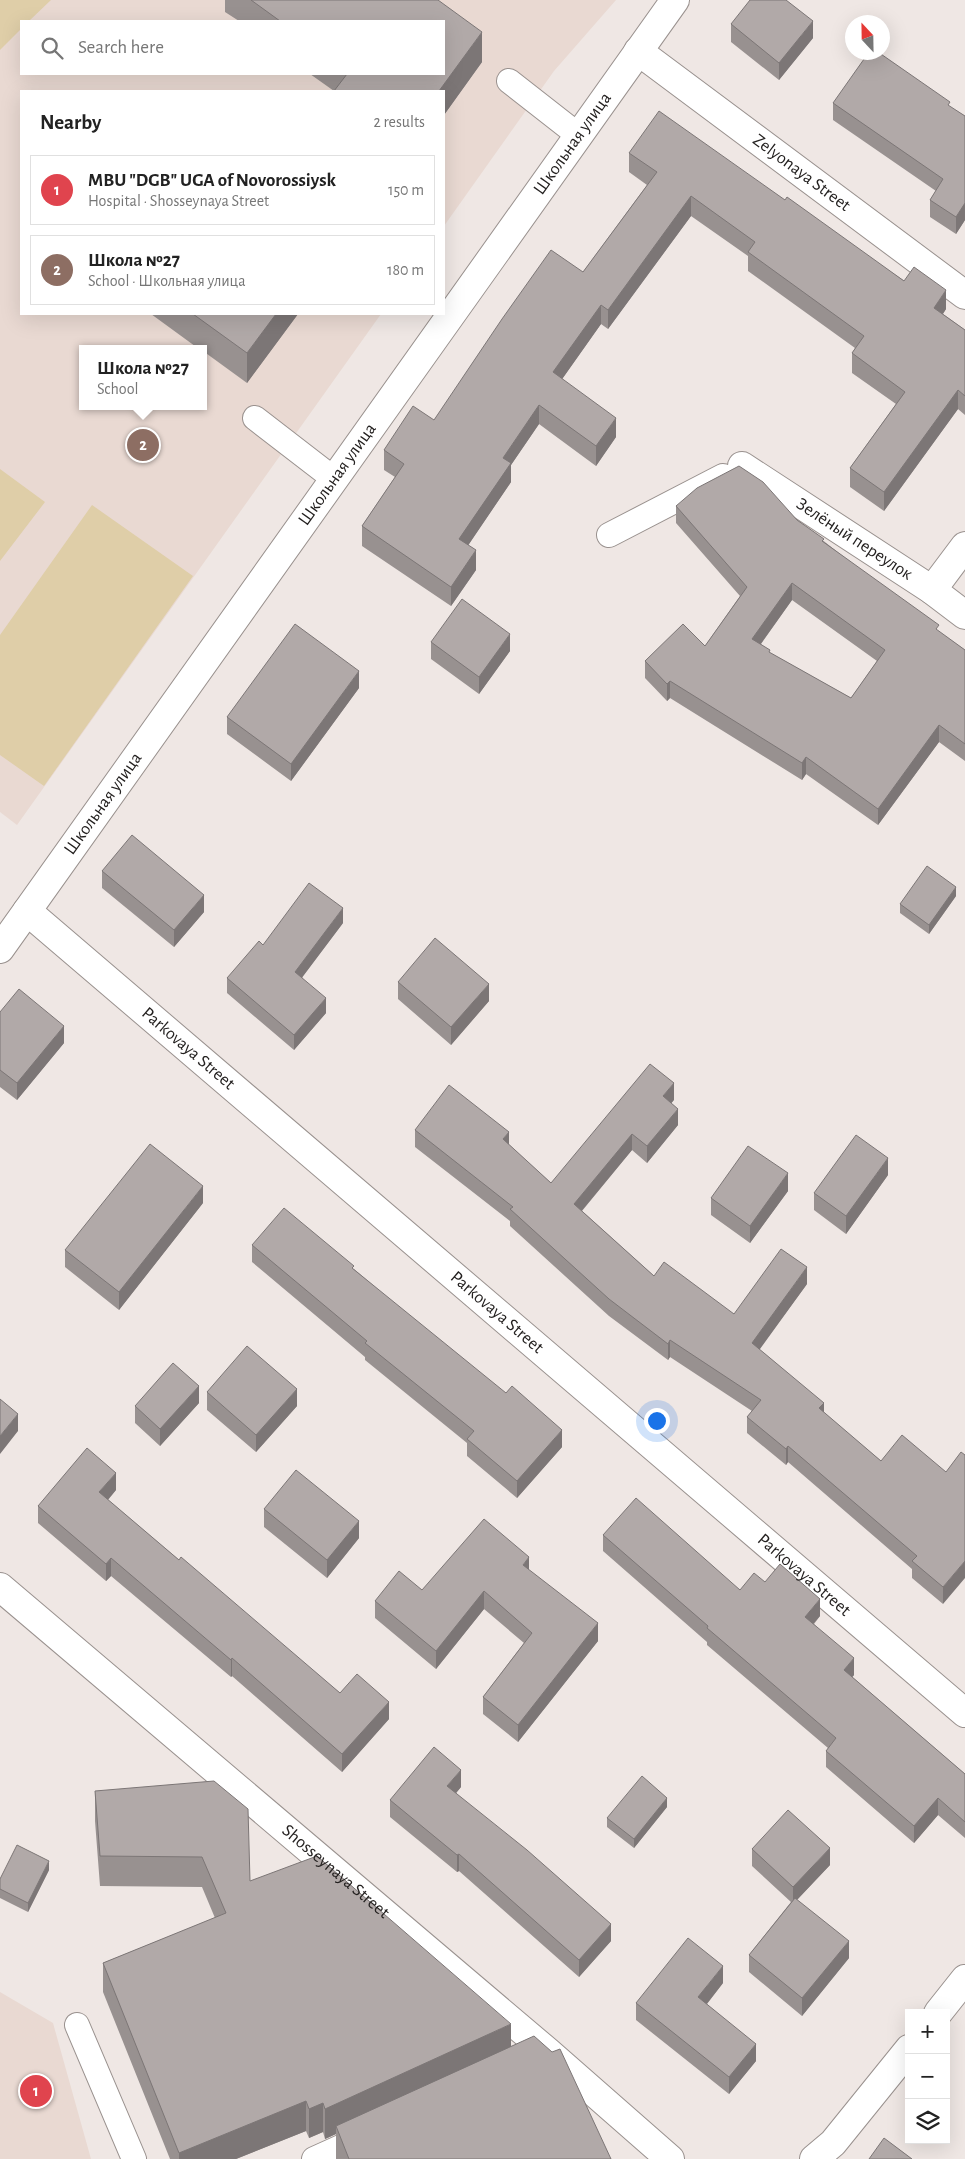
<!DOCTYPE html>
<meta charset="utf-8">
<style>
:root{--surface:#fff;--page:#f2f2f2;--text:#222;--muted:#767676;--line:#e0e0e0;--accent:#7050ca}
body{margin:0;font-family:"Alegreya Sans",sans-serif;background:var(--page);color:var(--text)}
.controls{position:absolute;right:15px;bottom:15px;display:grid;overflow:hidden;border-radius:0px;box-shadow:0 5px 20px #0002}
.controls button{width:45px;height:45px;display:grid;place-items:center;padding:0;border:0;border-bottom:1px solid var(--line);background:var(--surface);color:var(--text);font:25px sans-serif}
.compass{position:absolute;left:845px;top:15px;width:45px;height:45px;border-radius:50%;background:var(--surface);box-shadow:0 5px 20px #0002;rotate:338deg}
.you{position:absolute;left:656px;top:1420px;width:18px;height:18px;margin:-12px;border:4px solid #fff;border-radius:50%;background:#1a73e8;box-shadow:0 0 0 8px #1a73e833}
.badge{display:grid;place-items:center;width:32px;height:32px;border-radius:50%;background:var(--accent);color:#fff;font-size:16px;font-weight:700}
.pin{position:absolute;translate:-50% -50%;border:2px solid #fff;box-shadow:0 1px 5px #0006}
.popup{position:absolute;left:79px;top:345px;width:128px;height:65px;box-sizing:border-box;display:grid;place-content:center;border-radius:0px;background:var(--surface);filter:drop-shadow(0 1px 4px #0005);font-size:16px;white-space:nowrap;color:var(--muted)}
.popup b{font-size:19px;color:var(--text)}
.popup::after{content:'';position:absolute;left:50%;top:100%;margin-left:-10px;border:10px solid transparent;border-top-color:var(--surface)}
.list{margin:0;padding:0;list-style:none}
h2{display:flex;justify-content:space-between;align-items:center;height:65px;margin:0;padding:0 20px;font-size:21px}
h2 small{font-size:16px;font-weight:400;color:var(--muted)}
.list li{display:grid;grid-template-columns:32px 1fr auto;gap:15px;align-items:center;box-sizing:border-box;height:70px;margin:0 10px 10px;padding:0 10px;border:1px solid var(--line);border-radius:0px}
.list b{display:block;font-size:19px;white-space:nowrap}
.list p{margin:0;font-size:16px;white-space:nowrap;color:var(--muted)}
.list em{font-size:16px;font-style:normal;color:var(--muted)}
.icon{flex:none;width:28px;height:28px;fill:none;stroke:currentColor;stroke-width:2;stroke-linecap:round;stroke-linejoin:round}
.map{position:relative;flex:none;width:965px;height:2159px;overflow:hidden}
.search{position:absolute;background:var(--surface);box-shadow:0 5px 20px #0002;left:20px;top:20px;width:425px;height:55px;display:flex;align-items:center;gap:12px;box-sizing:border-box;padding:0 18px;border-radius:0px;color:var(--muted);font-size:19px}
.panel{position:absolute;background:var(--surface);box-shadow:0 5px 20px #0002;left:20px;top:90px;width:425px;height:225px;border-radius:0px}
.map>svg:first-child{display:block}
.built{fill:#e9d9d2;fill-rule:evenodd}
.green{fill:#dfcea8}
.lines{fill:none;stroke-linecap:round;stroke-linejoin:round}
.lane-casing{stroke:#99918e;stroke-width:26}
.street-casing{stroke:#99918e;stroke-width:30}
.lane{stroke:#fff;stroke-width:24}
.street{stroke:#fff;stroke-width:28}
.wall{fill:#989190;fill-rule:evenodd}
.shaded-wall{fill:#7c7676}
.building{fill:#b1a9a8;stroke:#7c7676;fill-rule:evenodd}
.labels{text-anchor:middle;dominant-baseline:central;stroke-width:4;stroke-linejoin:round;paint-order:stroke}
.street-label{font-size:18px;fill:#242120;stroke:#efe7e4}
</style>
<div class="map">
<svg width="965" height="2159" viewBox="0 0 965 2159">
<rect width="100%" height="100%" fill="#efe7e4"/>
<path class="built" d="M13 0H616L554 71 444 226V91H21V314H381L17 825 0 812V16ZM21 21H444V74H21ZM83 349H203V406H83Z
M0 1992 53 2023 91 2159H0Z"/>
<path class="green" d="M0 0H51L29 21H21V29L0 50Z
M0 469 45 502 0 561Z
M92 505 193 576 44 786 0 755V635Z"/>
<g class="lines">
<g class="lane-casing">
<path id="lane" d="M509 81 578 135
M255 418 334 479
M609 535 723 476
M77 2025 134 2159
M314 2159 365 2136"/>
</g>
<g class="street-casing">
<g id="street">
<path id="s1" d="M638 51 965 295"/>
<path id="s2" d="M742 466 932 590 965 615"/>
<path d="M932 590 965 546"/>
<path id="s3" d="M27 911 965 1713"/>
<path id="s4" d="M0 949 675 0"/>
<path id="s5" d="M0 1587 548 2052 670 2159"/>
<path d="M938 2013 965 1979"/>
<path d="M814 2159 833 2143 909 2049"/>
</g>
</g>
<use href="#lane" class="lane"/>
<use href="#street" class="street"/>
</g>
<path class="wall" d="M225 0H438L482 62 444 115V91H334L310 74H444V21H239L225 12Z
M731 24 813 38 779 80 731 42Z
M833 103 950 107 965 116V220L956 234 930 217V200L936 191 833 120Z
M629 153 785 200 946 309 943 314 965 330V415L958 409 884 511 850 487V468L896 404 852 373V353L855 348 748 271V256L691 216 608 329 601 324 562 379 616 437 596 466 539 424 511 465V482L468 545 476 570 451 606 362 546V526L395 477 384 470V450L434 420 583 272 647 185 629 172Z
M151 314H298L247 383 203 351V349H199Z
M676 506 797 520 939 632 965 650V761L939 742 878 825 806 774 802 780 670 698 667 701 645 678V661L705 646 740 596 676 523ZM792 600 877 661 851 698 770 653 761 644Z
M431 642 510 651 479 694 431 659Z
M359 688 291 781 227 734V717Z
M102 871 204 912 174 947 102 888Z
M956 896 929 934 900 913V904Z
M343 923 302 977 326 1013 294 1050 227 993V978L263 945Z
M398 982 489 1001 451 1045 398 999Z
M0 1012 64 1043 17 1100 0 1087Z
M674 1100 671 1103 678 1125 647 1163 632 1150 582 1211 654 1276 734 1314 807 1284 759 1349 824 1413 881 1461 946 1472 943 1604 912 1578V1569L788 1462 786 1465 747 1433V1417L752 1411 670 1357 668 1360 609 1316 510 1226V1221L415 1147V1130L509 1145 551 1183Z
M888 1175 846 1234 814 1210V1193Z
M788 1191 750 1243 711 1215V1198Z
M203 1203 119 1310 65 1267V1250Z
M252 1245 354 1269 562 1447 517 1498 467 1456V1443L365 1360V1357L252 1262Z
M207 1392 297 1406 256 1452 207 1410Z
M199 1403 160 1446 135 1423V1406Z
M116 1490 108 1500 179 1560 340 1693 389 1719 342 1772 232 1676 231 1677 111 1576 106 1581 38 1523V1506Z
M264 1509 359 1538 327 1578 264 1527Z
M603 1535 740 1590 765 1582 820 1616 814 1624 854 1675 852 1677 965 1774V1838L938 1815 914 1843 826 1767V1751L828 1748 707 1645V1642L603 1551Z
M529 1570 598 1641 518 1742 483 1714V1697L524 1643 484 1609 436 1669 375 1618V1601L422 1590Z
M461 1787 456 1793 611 1941 579 1977 459 1871 457 1872 390 1817V1800Z
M95 1791 250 1881 511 2046 611 2159H336V2134L325 2139 323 2132 309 2138 306 2131 236 2159H170L103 1992V1963L215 1918 202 1887 100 1886 95 1821Z
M667 1807 634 1848 607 1827V1818Z
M752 1849 830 1865 797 1900 849 1958 802 2016 749 1972V1955L791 1902 752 1866Z
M49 1870 28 1912 0 1898V1879Z
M723 1983 707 2004 756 2061 729 2094 636 2020V2003Z"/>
<path class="shaded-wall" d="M813 21V38L779 80V63Z
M482 32V62L444 115V91H439Z
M691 196V216L608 329V310Z
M965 203V220L956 234V217Z
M946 290V309L934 327V308Z
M601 305V324L553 392V372Z
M276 314H298L247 383V353Z
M958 390V409L884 511V492Z
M539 405V424L511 465V482L459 559V539L503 458Z
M616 418V437L596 466V446Z
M476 550V570L451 606V587Z
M792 583V600L752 656V639Z
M510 634V651L479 694V677Z
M359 671V688L291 781V764Z
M670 681V698L667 701V684Z
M939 725V742L878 825V809Z
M806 757V774L802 780V763Z
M956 887V896L929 934V925Z
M204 895V912L174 947V930Z
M343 908V923L295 987V972Z
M489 984V1001L451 1045V1027Z
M326 998V1013L294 1050V1035Z
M64 1026V1043L17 1100V1083Z
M674 1083V1100L663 1113V1096Z
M678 1109V1125L647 1163V1146Z
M509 1132V1148L503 1139Z
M632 1134V1150L574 1220V1204Z
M888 1158V1175L846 1234V1216Z
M788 1173V1191L750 1243V1226Z
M203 1186V1203L119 1310V1292Z
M807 1267V1284L752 1360V1343Z
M670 1340V1357L668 1360V1344Z
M199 1386V1403L160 1446V1429Z
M297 1389V1406L256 1452V1435Z
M824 1403V1419L819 1408Z
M18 1414V1431L0 1454V1436Z
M562 1430V1447L517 1498V1481Z
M788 1446V1462L786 1465V1449Z
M116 1473V1490L99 1510V1492Z
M359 1521V1538L327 1578V1560Z
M529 1557V1574L523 1565Z
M111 1558V1576L106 1581V1564Z
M965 1561V1578L943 1604V1587Z
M484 1591V1609L436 1669V1651Z
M820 1599V1616L805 1633V1617Z
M598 1623V1641L518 1742V1725Z
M232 1658V1676L231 1677V1660Z
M854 1658V1675L844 1687V1670Z
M389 1702V1719L342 1772V1754Z
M461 1770V1787L447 1804V1786Z
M667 1798V1807L634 1848V1839Z
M938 1798V1815L914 1843V1826Z
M830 1848V1865L793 1904V1887Z
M459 1854V1871L457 1872V1855Z
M49 1861V1870L28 1912V1903Z
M611 1924V1941L579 1977V1960Z
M849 1941V1958L802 2016V1998Z
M723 1966V1983L698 2015V1997Z
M511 2024V2054L336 2126V2134L325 2139V2109Z
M756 2044V2061L729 2094V2077Z
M306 2101V2131L236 2159H179V2153Z
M323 2103V2132L309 2138V2109Z"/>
<path class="building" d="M251 0H438L482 32 439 91H334L347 74H444V21H280Z
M750 0H786L813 21 779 63 731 24Z
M869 52H878L950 102 948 105 965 116V203L956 217 930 200 943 179 833 103Z
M659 111 785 200 787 197 904 281 914 267 946 290 934 308 965 330V396L958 390 884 492 850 468 905 392 852 353 864 336 748 252 755 242 691 196 608 310 601 305 553 372 616 418 596 446 539 405 503 458 511 463 459 539 476 550 451 587 362 526 404 464 384 450 413 406 434 420 502 319 551 250 583 272 657 172 629 153Z
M193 314H276L247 353Z
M739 466 763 482 797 520 824 539 822 541 939 625 936 629 965 650V744L939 725 878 809 806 757 802 763 670 681 667 684 645 661 683 624 705 646 747 587 676 506 697 488ZM792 583 885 650 851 698 769 652 770 650 752 639Z
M462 599 510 634 479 677 431 642Z
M295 624 359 671 291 764 227 717Z
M132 835 204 895 174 930 102 871Z
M927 866 956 887 929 925 900 904Z
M309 883 343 908 295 972 326 998 294 1035 227 978 259 941 263 945Z
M435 938 489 984 451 1027 398 982Z
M19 989 64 1026 17 1083 0 1070V1012Z
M650 1064 674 1083 663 1096 678 1109 647 1146 632 1134 574 1204 654 1276 664 1262 734 1314 781 1249 807 1267 752 1343 824 1403 819 1408 881 1461 902 1435 946 1472 961 1452 965 1455V1561L943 1587 912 1561 917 1556 788 1446 786 1449 747 1417 761 1400 670 1340 668 1344 609 1299 510 1209 513 1207 415 1130 449 1085 509 1132 503 1139 551 1183Z
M856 1135 888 1158 846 1216 814 1193Z
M150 1144 203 1186 119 1292 65 1250Z
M748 1146 788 1173 750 1226 711 1198Z
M284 1208 354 1266 352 1268 506 1393 512 1386 562 1430 517 1481 467 1439 474 1431 365 1343 367 1341 252 1245Z
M247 1346 297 1389 256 1435 207 1392Z
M173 1363 199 1386 160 1429 135 1406Z
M0 1399 18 1414 0 1436Z
M87 1448 116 1473 99 1492 179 1560 181 1557 340 1693 357 1674 389 1702 342 1754 232 1658 231 1660 111 1558 106 1564 38 1506Z
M296 1470 359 1521 327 1560 264 1509Z
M636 1498 740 1590 754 1573 765 1582 780 1564 820 1599 805 1617 854 1658 844 1670 965 1774V1822L938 1798 914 1826 826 1751 836 1738 707 1628 708 1626 603 1535Z
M484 1519 529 1557 523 1565 598 1623 518 1725 483 1697 532 1633 484 1591 436 1651 375 1601 399 1571 422 1590Z
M434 1747 461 1770 447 1786 527 1850 611 1924 579 1960 459 1854 457 1855 390 1800Z
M642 1776 667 1798 634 1839 607 1818Z
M214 1781 248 1809 250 1881 317 1856 511 2024 325 2109 323 2103 309 2109 306 2101 179 2153 103 1963 226 1913 202 1857 100 1856 95 1791Z
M788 1810 830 1848 793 1887 752 1849Z
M17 1845 49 1861 28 1903 0 1889V1879Z
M795 1898 849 1941 802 1998 749 1955Z
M688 1938 723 1966 698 1997 756 2044 729 2077 636 2003Z
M534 2036 552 2052 560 2049 611 2159H349L336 2126Z
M884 2138 912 2159H869Z"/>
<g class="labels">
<g class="street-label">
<text stroke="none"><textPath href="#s4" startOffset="988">Школьная улица</textPath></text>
<text stroke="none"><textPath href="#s1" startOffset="204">Zelyonaya Street</textPath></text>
<text stroke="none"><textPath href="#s4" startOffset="582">Школьная улица</textPath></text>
<text stroke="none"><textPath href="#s2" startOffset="134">Зелёный переулок</textPath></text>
<text stroke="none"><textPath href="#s4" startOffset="178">Школьная улица</textPath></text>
<text stroke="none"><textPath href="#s3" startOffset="212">Parkovaya Street</textPath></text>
<text stroke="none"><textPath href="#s3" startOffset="618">Parkovaya Street</textPath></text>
<text stroke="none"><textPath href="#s3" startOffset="1022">Parkovaya Street</textPath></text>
<text stroke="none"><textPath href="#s5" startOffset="440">Shosseynaya Street</textPath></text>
</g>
</g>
</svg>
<div class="controls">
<button>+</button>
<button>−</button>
<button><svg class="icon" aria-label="layers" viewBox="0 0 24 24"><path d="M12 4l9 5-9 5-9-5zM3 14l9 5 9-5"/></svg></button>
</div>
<svg class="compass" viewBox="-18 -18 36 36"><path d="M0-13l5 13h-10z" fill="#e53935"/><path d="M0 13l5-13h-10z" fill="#767676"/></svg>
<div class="you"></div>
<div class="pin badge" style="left:36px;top:2091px;background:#e0444e">1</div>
<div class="pin badge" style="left:143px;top:445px;background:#8d6e63">2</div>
<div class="popup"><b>Школа №27</b>School</div>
<div class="search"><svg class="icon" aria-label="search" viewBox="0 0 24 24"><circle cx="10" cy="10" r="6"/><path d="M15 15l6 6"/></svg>Search here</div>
<section class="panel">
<h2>Nearby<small>2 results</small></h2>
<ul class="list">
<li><span class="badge" style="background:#e0444e">1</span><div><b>MBU &quot;DGB&quot; UGA of Novorossiysk</b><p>Hospital · Shosseynaya Street</p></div><em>150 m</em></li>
<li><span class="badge" style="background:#8d6e63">2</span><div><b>Школа №27</b><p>School · Школьная улица</p></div><em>180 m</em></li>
</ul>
</section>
</div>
